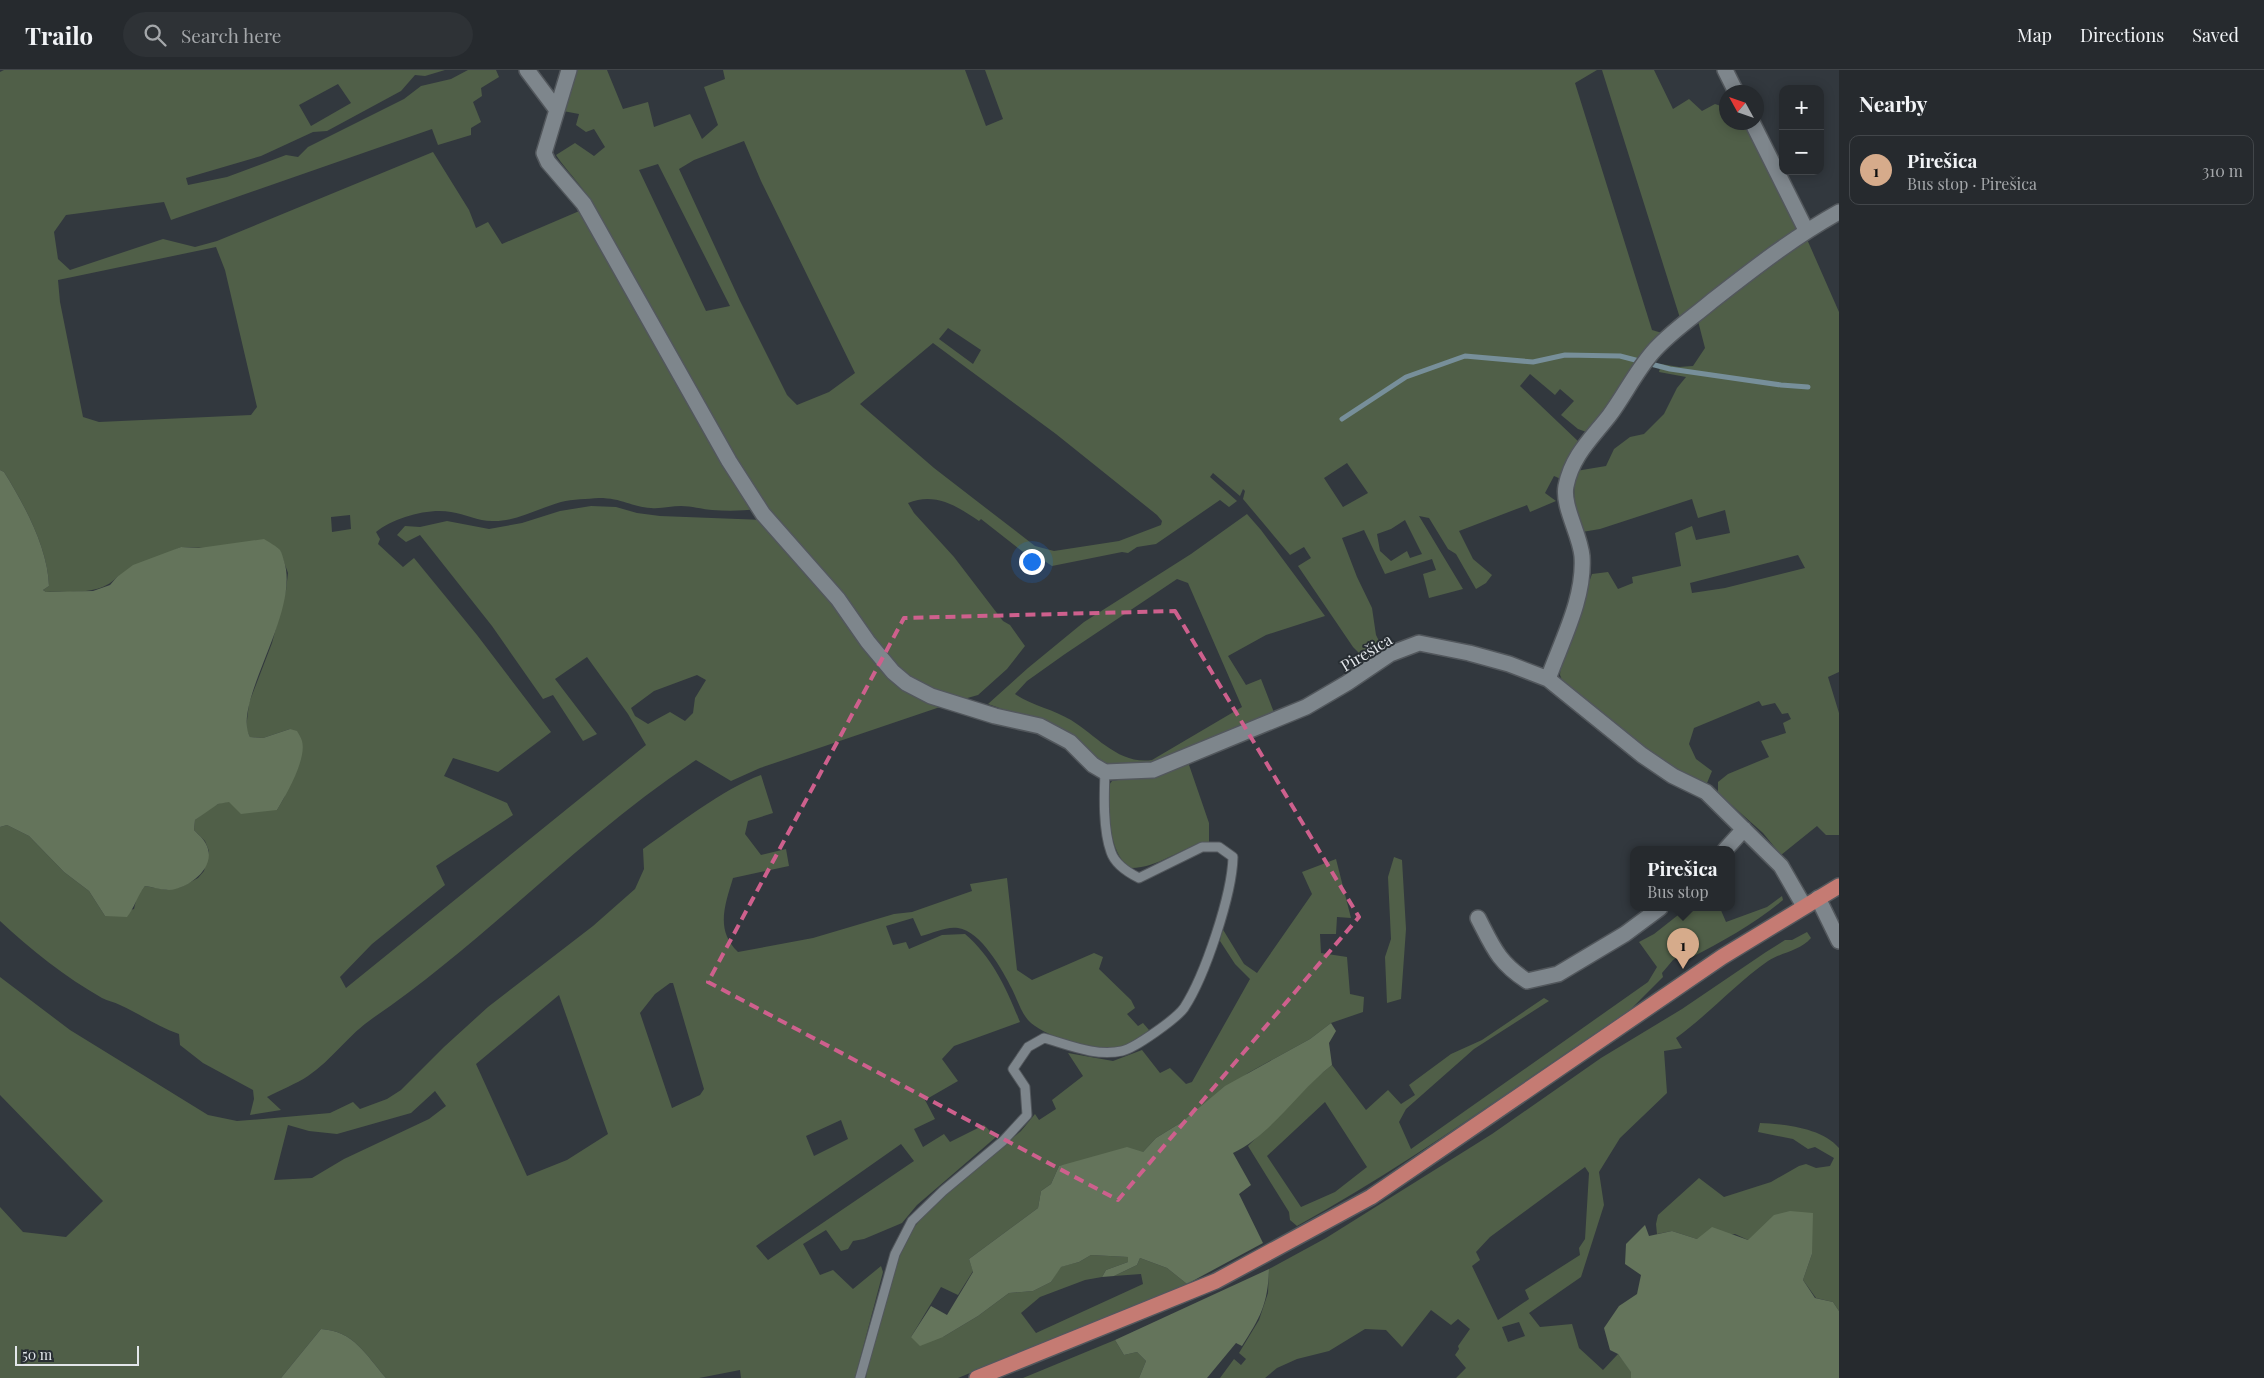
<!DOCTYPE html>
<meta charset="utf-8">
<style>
:root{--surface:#262a2e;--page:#2e3236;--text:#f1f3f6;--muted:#a4a7aa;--line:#42464a;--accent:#d6ab8b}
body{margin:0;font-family:"Playfair Display",serif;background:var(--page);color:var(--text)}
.controls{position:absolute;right:15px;top:15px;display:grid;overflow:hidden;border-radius:10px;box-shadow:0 2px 12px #0003}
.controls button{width:45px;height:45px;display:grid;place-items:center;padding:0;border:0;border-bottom:1px solid var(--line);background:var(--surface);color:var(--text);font:25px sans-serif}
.compass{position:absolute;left:1719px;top:15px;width:45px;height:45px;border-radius:50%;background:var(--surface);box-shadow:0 2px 12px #0003;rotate:310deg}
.scale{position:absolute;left:15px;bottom:12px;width:124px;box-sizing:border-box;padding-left:5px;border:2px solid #e3e7eb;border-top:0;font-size:14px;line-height:18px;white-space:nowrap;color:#e3e7eb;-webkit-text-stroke:4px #282e33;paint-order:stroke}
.you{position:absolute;left:1031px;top:491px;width:18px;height:18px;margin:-12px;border:4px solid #fff;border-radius:50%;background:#1a73e8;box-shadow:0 0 0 8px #1a73e833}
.badge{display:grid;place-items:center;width:32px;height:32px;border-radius:50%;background:var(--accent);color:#111;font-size:16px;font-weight:700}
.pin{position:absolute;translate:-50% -41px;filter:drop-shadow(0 1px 2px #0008)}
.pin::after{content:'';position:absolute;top:26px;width:18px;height:15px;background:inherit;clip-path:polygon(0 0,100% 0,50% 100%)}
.popup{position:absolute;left:1630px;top:776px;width:105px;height:65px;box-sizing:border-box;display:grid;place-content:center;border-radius:10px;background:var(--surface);filter:drop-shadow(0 1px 4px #0005);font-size:16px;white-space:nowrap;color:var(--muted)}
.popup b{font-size:19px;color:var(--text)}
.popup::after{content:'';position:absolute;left:50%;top:100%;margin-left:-10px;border:10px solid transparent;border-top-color:var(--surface)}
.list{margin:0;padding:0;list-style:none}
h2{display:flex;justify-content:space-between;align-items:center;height:65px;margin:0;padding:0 20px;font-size:21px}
h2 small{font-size:16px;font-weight:400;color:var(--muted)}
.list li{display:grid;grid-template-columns:32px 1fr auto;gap:15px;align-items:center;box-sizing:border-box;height:70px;margin:0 10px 10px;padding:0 10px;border:1px solid var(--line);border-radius:10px}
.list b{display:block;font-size:19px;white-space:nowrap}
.list p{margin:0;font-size:16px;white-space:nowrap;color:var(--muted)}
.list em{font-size:16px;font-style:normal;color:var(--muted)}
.icon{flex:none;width:28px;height:28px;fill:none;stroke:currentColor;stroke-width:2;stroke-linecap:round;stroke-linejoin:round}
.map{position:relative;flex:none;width:1839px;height:1308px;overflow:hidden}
header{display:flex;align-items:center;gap:30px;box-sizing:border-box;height:70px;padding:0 25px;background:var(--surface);border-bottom:1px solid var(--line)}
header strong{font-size:24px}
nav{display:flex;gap:28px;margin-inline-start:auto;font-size:18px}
.search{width:350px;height:45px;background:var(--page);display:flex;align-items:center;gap:12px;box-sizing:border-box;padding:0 18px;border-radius:28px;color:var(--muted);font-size:19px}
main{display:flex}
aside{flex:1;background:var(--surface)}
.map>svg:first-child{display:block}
.green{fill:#505f48;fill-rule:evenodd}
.forest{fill:#64745b}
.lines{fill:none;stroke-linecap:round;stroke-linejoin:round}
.stream{stroke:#778f9a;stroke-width:5}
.lane-casing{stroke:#52575c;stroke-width:11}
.street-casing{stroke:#52575c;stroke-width:18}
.primary-casing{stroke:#52575c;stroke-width:18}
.lane{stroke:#7e868c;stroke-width:9}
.street{stroke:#7e868c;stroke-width:15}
.primary{stroke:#c57b73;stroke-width:15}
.marked{fill:none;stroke:#ce608d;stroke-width:4;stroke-dasharray:10 6;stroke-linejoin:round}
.labels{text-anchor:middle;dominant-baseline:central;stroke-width:4;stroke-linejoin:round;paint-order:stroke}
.street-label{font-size:16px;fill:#e3e7eb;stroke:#282e33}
</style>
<header>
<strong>Trailo</strong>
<div class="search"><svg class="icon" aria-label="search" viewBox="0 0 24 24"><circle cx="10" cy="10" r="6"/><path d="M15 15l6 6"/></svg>Search here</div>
<nav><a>Map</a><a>Directions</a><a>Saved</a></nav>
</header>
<main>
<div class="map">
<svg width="1839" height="1308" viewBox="0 0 1839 1308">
<rect width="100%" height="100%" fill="#32383e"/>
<path class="green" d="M4 0H445L425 6 415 5 401 21 327 61 313 62 261 86 186 108 188 115 227 107 286 85 298 87 308 77 404 29 421 16 451 9 468 0H496L499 7 481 18 482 26 473 32 481 52 471 58V65L438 75 432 59 171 150 164 132 66 145 54 162 58 189 70 200 163 169 195 177 217 171 433 82 469 140 476 158 488 152 502 174 584 139 757 439C742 441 727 441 712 440 701 439 692 436 681 436 672 436 661 439 651 438 632 437 622 428 599 428 587 429 573 429 561 432 539 438 516 452 492 451 478 451 465 444 451 442 427 438 394 448 376 462L380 469 378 474 403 497 414 488 477 565 551 662 498 702 453 688 444 706 507 733 513 745 436 796 445 815 372 874 340 907 346 918 646 675 628 644 587 587 555 609 597 664 583 671 553 625 543 629 492 556 420 465 406 472 397 465 405 456 420 457 447 451 489 459 522 453 560 441 591 436 616 437 637 443 660 446 764 450 912 622 940 637 760 698 731 711 696 690C581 766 487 870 373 948 349 964 332 990 308 1006 296 1014 280 1020 267 1027L281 1040 250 1045 254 1029 253 1020 203 993 180 975 179 964C158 957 140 944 120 935 114 932 108 931 102 928 65 907 31 880 0 851V757L7 755 29 766 64 802 89 821 105 846 134 839 137 826 145 816 167 820 181 817 198 808 204 801 209 781 205 771 194 760 195 750C202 745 210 737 218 734 236 727 258 740 277 740L285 726 290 659 263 668 250 667 246 659 249 633 272 573 286 520 288 503 280 481 181 477 117 507C100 526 69 521 46 522L43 520 49 516C48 478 24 434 4 402L0 400V2ZM338 14 351 33 311 56 299 35ZM216 177 225 200 257 337 251 345 99 352 83 347 60 232 58 210ZM350 445 351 459 332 462 331 447ZM697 605 706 610 695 628 693 643 685 651 670 642 648 654 635 646 631 638 654 621Z
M575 0H607L623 39 648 32 654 57 690 44 702 69 718 55 704 17 725 9 723 0H965L986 56 1003 49 985 0H1597L1575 13 1652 260 1662 263 1589 363 1578 359 1561 345 1574 331 1560 319 1555 325 1530 304 1520 316 1580 373 1563 410 1554 406 1545 423 1556 431 1530 442 1527 435 1459 461 1473 489 1492 505 1486 513 1476 519 1456 484 1448 479 1429 448 1419 446 1463 519 1429 528 1423 504 1436 500 1432 489 1385 504 1364 460 1342 468 1357 507 1372 538 1376 565 1379 571H1388L1391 574 1372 589 1364 588 1353 577 1298 496 1311 488 1304 477 1290 485 1243 429 1245 421 1243 419 1240 426 1213 403 1210 407 1237 431 1229 437 1220 430 1156 474 1137 477 1128 483 1122 482 1052 496 1034 484 1027 485 981 449 979 451C957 436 935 422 908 433L914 443 954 487 1003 551 1010 555 1025 576 1007 599 978 625 964 629H946L897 599 862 550 775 448 750 412 720 363 594 139C588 121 567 102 556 85L575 73 594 86 605 77 594 59 586 62 576 55 579 44 563 41ZM744 71 761 111 855 303 829 322 797 335 787 325 740 231 679 99 694 90ZM658 94 730 236 706 241 639 100ZM948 258 981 280 973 294 939 269ZM933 273 1056 364 1157 445 1162 451 1161 455 1119 471 1054 481 1035 476 934 398 860 334ZM1347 393 1368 423 1343 437 1324 408ZM1405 450 1422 484 1410 488 1407 481 1391 491 1380 481 1377 464 1391 459Z
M1602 0H1654L1673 39 1689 29 1702 41 1715 34 1721 36 1726 33V52L1747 53 1796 149 1797 160 1680 248Z
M1806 167 1839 242V602L1828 607 1839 643V765H1826L1817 756 1781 785 1763 763 1718 723V712L1728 704 1769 687 1761 671 1786 663 1783 653 1791 649 1788 643 1782 644 1775 633 1762 636 1759 631 1694 658 1689 674 1696 689 1712 701 1707 713 1701 715 1675 701 1564 615 1560 605 1561 591 1592 504 1608 502 1618 519 1633 513 1632 507 1681 496 1675 463 1692 456 1696 470 1730 463 1725 440 1698 448 1692 429 1600 459 1582 462C1575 442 1572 423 1576 401L1606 396 1614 379 1630 367 1644 364 1664 344 1677 318 1686 307 1659 302 1661 294 1679 297 1693 296 1705 278 1698 251ZM1798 485 1805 498 1725 518 1692 523 1690 513Z
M1247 444 1261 460 1325 546 1266 565 1228 586 1246 615 1261 609 1275 645 1144 697H1120L1102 693 1077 670 1028 648 988 634 1028 598 1084 552 1191 484ZM1177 509 1188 513 1242 637 1152 690C1119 695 1097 666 1071 650 1053 639 1033 636 1015 624L1027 611 1065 584Z
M1188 692 1209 753V773C1180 776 1159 799 1129 798 1108 779 1110 746 1106 719L1112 711 1156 704Z
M761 705 773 743 748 751 745 764 761 785 786 779 789 796 733 808C725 835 715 860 738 882L813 868 894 844 912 842 972 821 970 814 1007 808 1017 900 1032 910 1094 883 1103 887 1099 899 1131 930 1135 938 1127 944 1138 956 1143 953 1149 960C1139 970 1125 980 1109 980 1088 979 1042 966 1028 950 1021 942 1017 929 1012 919 1003 901 981 861 958 858 947 856 933 863 921 866L913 848 886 856 893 875 906 872 909 879 942 865 965 864C993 888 1006 918 1020 952L954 976 942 989 958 1011 925 1030 935 1049 914 1059 923 1077 944 1064 950 1072 984 1055 996 1067 917 1135 902 1153 864 1169 853 1171 848 1179 841 1181 826 1160 803 1174 820 1205 833 1200 853 1219 881 1196 883 1202 855 1308H741L740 1300 699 1308H386C366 1285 354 1261 321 1259L281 1308H0V1137L23 1162 66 1167 103 1131 0 1025V907L70 960 208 1045 237 1051 263 1049 330 1043 353 1032 360 1039 387 1029 401 1020 444 977 488 937 593 856 635 819 644 799 643 779C677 755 723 719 761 705ZM670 913H673L704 1019 700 1025 672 1038 640 943 655 924ZM559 925 608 1064 567 1090 527 1106 476 994ZM435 1021 446 1036 429 1049 344 1089 312 1108 274 1110 288 1055 309 1061 337 1064 411 1043ZM841 1050 848 1069 814 1086 806 1066ZM901 1074 914 1091 768 1190 756 1176Z
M1394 787 1402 790 1406 859 1401 929 1387 933 1385 887 1391 869 1388 807Z
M1336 789 1351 848 1337 847 1336 864H1320L1321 883 1347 887 1350 924 1364 927 1363 942 1331 953 1310 969 1248 1003 1182 1052 1156 1068 1143 1082 1059 1096 1051 1114 1041 1121 1038 1138 969 1189 973 1201 958 1225 941 1217 911 1267H943L978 1246 1009 1223 1033 1221 1051 1212 1060 1197 1079 1192 1091 1185 1128 1187V1192L1106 1200 1102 1207 1085 1210 1040 1227 1021 1243 1036 1263 1143 1214 1141 1204 1114 1206 1137 1195 1140 1188 1167 1198 1187 1214 958 1308H866L868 1292 893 1202 905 1169 931 1136 1021 1061 1035 1044 1039 1050 1056 1039 1052 1030 1083 1006 1068 983 1113 991 1142 980 1160 1003 1170 998 1186 1014 1192 1012 1250 909 1235 894 1220 871 1222 858 1244 894 1257 903 1312 824 1302 802Z
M1782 826 1783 830C1754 854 1723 871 1690 888L1684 883 1673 890 1662 903 1663 907 1630 940C1520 1013 1413 1092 1297 1156L1290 1150 1289 1142 1248 1076 1317 1007 1332 995 1366 1040 1388 1020 1401 1034 1415 1025 1409 1015 1451 984 1482 970 1544 928 1549 931 1474 979 1406 1039 1399 1052 1411 1079 1648 912 1657 897 1639 872 1654 864 1687 838H1720L1726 852 1767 837ZM1325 1032 1367 1097 1335 1122 1301 1137 1267 1086Z
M1807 862 1811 868C1800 881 1782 882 1768 891 1735 914 1708 945 1676 968L1682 978 1664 981 1667 1023 1620 1068 1599 1102 1604 1135 1581 1207 1529 1243 1540 1257 1572 1254 1579 1278 1603 1300 1618 1284 1632 1302 1631 1308H1456L1466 1298 1455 1285 1459 1279 1458 1276 1470 1259 1458 1249 1451 1255 1431 1240 1402 1277 1386 1260 1365 1259 1329 1281 1297 1289 1277 1298 1265 1308H1220L1234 1289 1241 1295 1246 1289 1239 1283 1259 1250 1268 1223 1269 1199 1326 1168 1492 1064 1601 988 1682 939 1766 882 1785 870H1792ZM1585 1097 1589 1103 1585 1169 1579 1178 1580 1185 1525 1220 1529 1229 1498 1250 1472 1196 1480 1190 1476 1182 1490 1167ZM1519 1252 1525 1266 1508 1272 1502 1257Z
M1760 1053C1785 1054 1822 1058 1839 1078V1241L1833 1232 1816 1228 1803 1210 1812 1184 1748 1170 1735 1164 1697 1169 1672 1161 1657 1164 1656 1154 1658 1145 1699 1108 1724 1127 1771 1112 1799 1096 1806 1094 1816 1098 1830 1096 1834 1088 1815 1077 1808 1079 1793 1069 1758 1062Z
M1115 1270 1124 1285 1137 1282 1146 1291 1139 1308H1023Z"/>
<path class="forest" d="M0 400 4 402C24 434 48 478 49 516L43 520 46 522 93 521 110 515 117 507 133 495 181 477 199 478 264 469C269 472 276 476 280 480 282 483 283 488 284 491 301 542 231 633 250 667L263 668 290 659 297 661C299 664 301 668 302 671 307 689 286 725 277 740L241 744 229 732 218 734 195 750 194 760C200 766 206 771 208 779 214 800 187 819 169 820 161 820 153 817 145 816 137 826 135 837 127 847L105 846 89 821 64 802 29 766 7 755 0 757Z
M1331 953 1336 961 1329 973 1332 995C1297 1022 1272 1064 1233 1083L1251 1115 1239 1124 1263 1173 1187 1214 1167 1198 1140 1188 1137 1195 1114 1206 1102 1207 1106 1200 1128 1192V1187L1091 1185 1079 1192 1061 1197 1051 1212 1033 1221 1009 1223 978 1246 943 1267 920 1276 911 1267 931 1236 947 1245 973 1202 969 1189 1038 1138 1041 1121 1051 1114 1059 1096 1127 1077 1143 1082 1156 1068 1182 1052 1225 1016 1310 969Z
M1790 1141 1813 1143 1812 1184 1803 1210 1815 1228 1833 1232 1839 1241V1308H1631V1302L1618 1284 1610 1280 1604 1258 1619 1236 1637 1224 1641 1205 1625 1194 1626 1174 1645 1155 1649 1166 1672 1161 1697 1169 1712 1157 1748 1170 1774 1145Z
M1269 1199C1268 1234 1260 1248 1242 1276L1236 1273 1207 1308H1139L1146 1291 1137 1282 1124 1285 1115 1270Z
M321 1259C354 1261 366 1285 386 1308H281Z"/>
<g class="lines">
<path class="stream" d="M1342 349 1406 307 1465 286 1533 292 1565 285 1620 286 1670 299 1781 315 1808 317"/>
<g class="lane-casing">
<path id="lane" d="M860 1308 895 1184 912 1151 943 1121 1003 1071 1027 1045 1025 1017 1013 999 1028 977 1044 968C1069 975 1096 987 1122 981 1135 978 1176 949 1184 938 1205 906 1232 825 1233 787L1219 777H1202L1139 808C1129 803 1115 794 1111 782 1103 760 1104 726 1105 702"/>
</g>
<g class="street-casing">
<path id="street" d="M527 0 557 40
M569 0 544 83 548 92 584 134 729 391 763 444 838 529 868 572 893 602 906 613 931 626 995 646 1040 656 1070 672 1093 695 1105 702 1153 700 1306 637 1347 613 1390 584 1419 573 1469 583 1509 594 1548 609 1642 685 1673 706 1706 722 1781 796 1804 836
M1725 0 1736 22
M1752 52 1806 160
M1548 609C1562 570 1585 528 1582 486 1580 464 1562 436 1566 416 1572 386 1591 369 1609 346 1624 326 1635 303 1652 283 1669 263 1692 248 1712 231 1753 199 1794 167 1839 142
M1725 780 1744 759
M1818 828 1839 871
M1478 848C1493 877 1498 892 1527 911L1558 904 1625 864 1660 838"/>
</g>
<g class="primary-casing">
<path id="primary" d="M977 1308 1216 1211 1371 1127 1722 887 1839 816"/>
</g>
<use href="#lane" class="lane"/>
<use href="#street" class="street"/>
<use href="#primary" class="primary"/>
</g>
<path class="marked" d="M1175 541 1359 847 1118 1130 708 912 904 548Z"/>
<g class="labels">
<g class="street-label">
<text transform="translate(1366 582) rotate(-31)">Pirešica</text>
</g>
</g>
</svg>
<div class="controls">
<button>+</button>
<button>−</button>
</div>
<svg class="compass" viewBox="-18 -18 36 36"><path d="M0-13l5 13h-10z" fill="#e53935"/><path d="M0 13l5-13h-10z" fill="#a4a7aa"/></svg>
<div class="scale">50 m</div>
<div class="you"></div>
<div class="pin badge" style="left:1683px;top:899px">1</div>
<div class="popup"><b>Pirešica</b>Bus stop</div>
</div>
<aside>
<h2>Nearby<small></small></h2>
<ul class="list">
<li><span class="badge">1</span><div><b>Pirešica</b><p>Bus stop · Pirešica</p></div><em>310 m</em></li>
</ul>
</aside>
</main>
